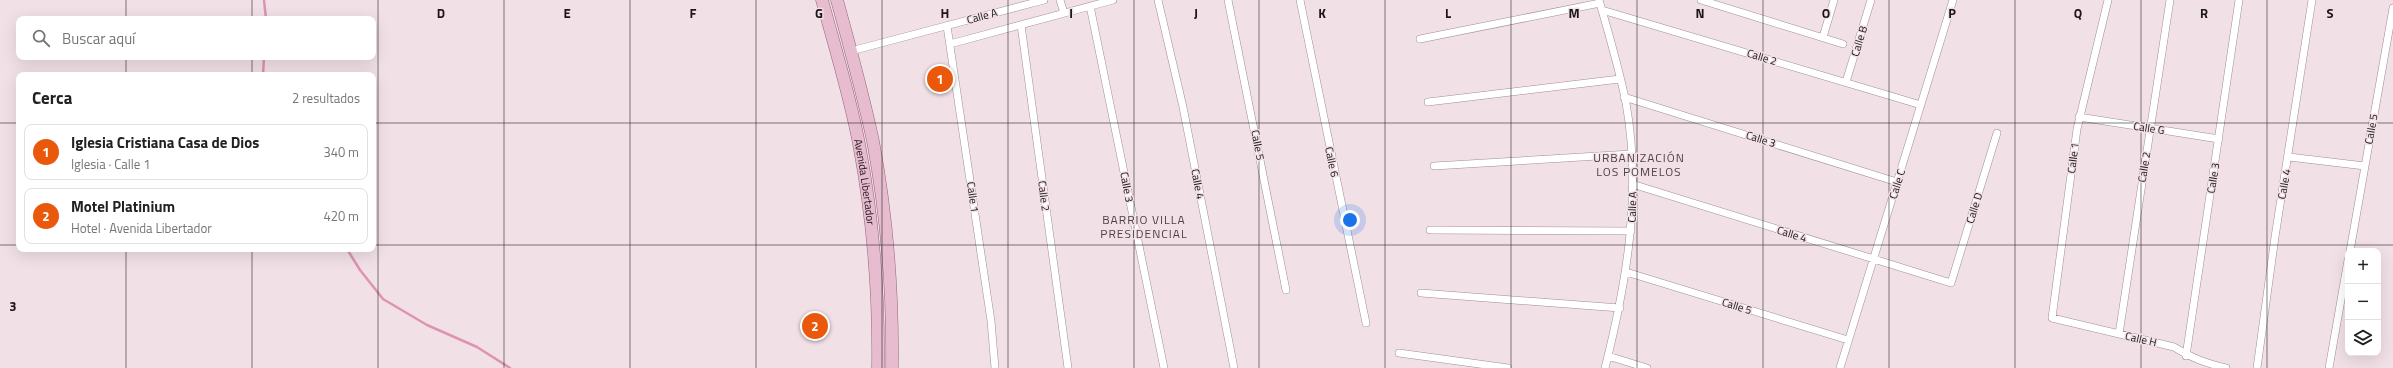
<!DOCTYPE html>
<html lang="es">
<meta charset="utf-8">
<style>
:root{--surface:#fff;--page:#f2f2f2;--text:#222;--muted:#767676;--line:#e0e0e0;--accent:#ea580c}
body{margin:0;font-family:"Titillium Web",sans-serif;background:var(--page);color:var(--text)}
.controls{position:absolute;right:12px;bottom:12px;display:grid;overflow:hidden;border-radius:8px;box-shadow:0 4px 16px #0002}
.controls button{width:36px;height:36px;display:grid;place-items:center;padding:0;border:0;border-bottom:1px solid var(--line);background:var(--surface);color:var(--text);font:20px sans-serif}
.you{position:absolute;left:1350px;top:220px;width:14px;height:14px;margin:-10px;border:3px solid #fff;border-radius:50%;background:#1a73e8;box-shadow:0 0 0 6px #1a73e833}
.badge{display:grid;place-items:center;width:26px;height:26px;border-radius:50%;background:var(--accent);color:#fff;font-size:13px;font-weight:700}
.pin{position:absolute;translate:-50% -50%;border:2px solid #fff;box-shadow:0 1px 4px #0006}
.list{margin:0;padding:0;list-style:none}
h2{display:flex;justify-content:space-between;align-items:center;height:52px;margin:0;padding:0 16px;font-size:17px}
h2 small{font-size:13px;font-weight:400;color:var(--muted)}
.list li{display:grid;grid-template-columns:26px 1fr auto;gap:12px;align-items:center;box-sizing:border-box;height:56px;margin:0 8px 8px;padding:0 8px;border:1px solid var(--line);border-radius:8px}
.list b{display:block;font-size:15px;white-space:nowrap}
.list p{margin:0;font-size:13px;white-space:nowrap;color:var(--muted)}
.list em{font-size:13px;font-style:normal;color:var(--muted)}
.icon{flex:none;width:22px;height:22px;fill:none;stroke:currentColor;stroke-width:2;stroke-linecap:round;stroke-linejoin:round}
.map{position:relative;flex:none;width:2393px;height:368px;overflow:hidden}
.search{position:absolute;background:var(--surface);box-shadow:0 4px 16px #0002;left:16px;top:16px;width:360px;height:44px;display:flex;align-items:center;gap:10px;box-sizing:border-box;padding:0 14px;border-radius:8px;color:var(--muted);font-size:15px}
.panel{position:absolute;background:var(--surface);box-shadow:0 4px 16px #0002;left:16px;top:72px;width:360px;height:180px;border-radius:8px}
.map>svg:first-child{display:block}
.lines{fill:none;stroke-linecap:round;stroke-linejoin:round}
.stream{stroke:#dd93b2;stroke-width:2.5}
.minor-casing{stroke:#9f8e94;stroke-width:8}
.primary-casing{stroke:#946579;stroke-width:13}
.minor{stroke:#fff;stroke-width:7}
.primary{stroke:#e6bcce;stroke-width:12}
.grid{fill:none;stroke:#1c1618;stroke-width:1;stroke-opacity:0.55}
.labels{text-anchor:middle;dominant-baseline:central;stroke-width:3;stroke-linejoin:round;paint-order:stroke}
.street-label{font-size:11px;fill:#1c1618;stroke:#f2e0e7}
.neighbourhood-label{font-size:12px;letter-spacing:1px;fill:#504147;stroke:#f2e0e7}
.grid-label{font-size:13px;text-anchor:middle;font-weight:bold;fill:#1c1618;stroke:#f2e0e7;stroke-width:3;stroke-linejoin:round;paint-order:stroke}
</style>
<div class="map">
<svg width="2393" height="368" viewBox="0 0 2393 368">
<rect width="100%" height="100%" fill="#f2e0e7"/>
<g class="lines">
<path class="stream" d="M264 0 266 19
M263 75 264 57
M347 249 360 270 383 299 427 325 477 347 510 368"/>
<g class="minor-casing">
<path id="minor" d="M1060 0 1064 13
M1158 0 1183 107 1234 368
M1228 0 1286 290
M1300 0 1366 323
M1599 0C1609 34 1619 68 1626 103 1642 192 1627 281 1605 368
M1701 0 1843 44
M2108 0 2077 129 2052 318 2174 347C2192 358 2205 363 2226 368
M1090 6 1164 368
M1602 10 1921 105
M1021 25 1068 368
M947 26 991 321 995 368
M1823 37 1834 0
M1420 39 1600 3
M950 44 1113 0
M851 51 1044 0
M1846 82 1871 0
M1624 97 1897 182
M1428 102 1620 79
M2079 117 2219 139
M2289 157 2365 166
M1434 166 1631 154
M1632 184 1951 283 1997 133
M1430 230 1631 231
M2350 251 2393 8
M1626 272 1848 340
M1421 293 1620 308
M2119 334 2170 0
M1399 353 1508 368
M1608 356 1647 368
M2186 356 2239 0
M1840 368 1953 0
M2257 368 2275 237 2312 0
M2329 368 2348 260"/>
</g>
<g class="primary-casing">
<g id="primary">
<path id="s1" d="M822 0C835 48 850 96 859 144 873 218 879 293 878 368"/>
<path d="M837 0C850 47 863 94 873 141 887 216 893 292 892 368"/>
</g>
</g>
<use href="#minor" class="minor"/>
<use href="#primary" class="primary"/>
</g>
<path class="grid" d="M126 0V19M252 0V19M378 0V368M504 0V368M630 0V368M756 0V368M882 0V368M1008 0V368M1134 0V368M1259 0V368M1385 0V368M1511 0V368M1637 0V368M1763 0V368M1889 0V368M2015 0V368M2141 0V368M2267 0V368M126 57V75M252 57V75M0 123H19M373 123H2393M0 245H19M373 245H2393M126 249V368M252 249V368"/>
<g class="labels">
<g class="street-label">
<text transform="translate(982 16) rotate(-15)">Calle A</text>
<text transform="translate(1859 41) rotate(-73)">Calle B</text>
<text transform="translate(1762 57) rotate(17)">Calle 2</text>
<text transform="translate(2149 128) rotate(9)">Calle G</text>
<text transform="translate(2371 129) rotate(-80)">Calle 5</text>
<text transform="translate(1761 139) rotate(17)">Calle 3</text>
<text transform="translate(1258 145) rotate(79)">Calle 5</text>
<text transform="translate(2073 158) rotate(-83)">Calle 1</text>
<text transform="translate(1332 162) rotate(78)">Calle 6</text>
<text transform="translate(2144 167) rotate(-81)">Calle 2</text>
<text transform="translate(2213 178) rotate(-81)">Calle 3</text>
<text stroke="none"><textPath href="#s1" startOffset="187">Avenida Libertador</textPath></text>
<text transform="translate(1198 184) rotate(79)">Calle 4</text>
<text transform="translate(1897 184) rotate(-73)">Calle C</text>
<text transform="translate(2284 184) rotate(-80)">Calle 4</text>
<text transform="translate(1127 187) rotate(79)">Calle 3</text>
<text transform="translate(1044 196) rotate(83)">Calle 2</text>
<text transform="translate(973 197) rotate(82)">Calle 1</text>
<text transform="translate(1632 207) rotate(-88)">Calle A</text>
<text transform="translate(1974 208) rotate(-73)">Calle D</text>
<text transform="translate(1792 234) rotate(17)">Calle 4</text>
<text transform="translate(1737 306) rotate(17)">Calle 5</text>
<text transform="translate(2141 339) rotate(13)">Calle H</text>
</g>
<g class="neighbourhood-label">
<text x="1639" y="157">URBANIZACIÓN<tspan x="1639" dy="14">LOS POMELOS</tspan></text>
<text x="1144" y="219">BARRIO VILLA<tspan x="1144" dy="14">PRESIDENCIAL</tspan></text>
</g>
</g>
<g class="grid-label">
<text x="441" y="18">D</text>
<text x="567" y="18">E</text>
<text x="693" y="18">F</text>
<text x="819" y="18">G</text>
<text x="945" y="18">H</text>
<text x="1071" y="18">I</text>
<text x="1196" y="18">J</text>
<text x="1322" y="18">K</text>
<text x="1448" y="18">L</text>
<text x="1574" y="18">M</text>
<text x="1700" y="18">N</text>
<text x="1826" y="18">O</text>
<text x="1952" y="18">P</text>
<text x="2078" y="18">Q</text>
<text x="2204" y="18">R</text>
<text x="2330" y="18">S</text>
<text x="13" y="311">3</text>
</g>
</svg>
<div class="controls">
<button>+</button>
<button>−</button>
<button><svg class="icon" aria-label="layers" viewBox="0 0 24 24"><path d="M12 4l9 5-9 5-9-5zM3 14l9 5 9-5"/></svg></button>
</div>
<div class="you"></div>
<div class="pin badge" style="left:940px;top:79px">1</div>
<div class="pin badge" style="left:815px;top:326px">2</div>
<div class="search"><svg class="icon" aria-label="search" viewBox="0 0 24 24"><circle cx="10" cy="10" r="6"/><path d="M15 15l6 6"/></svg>Buscar aquí</div>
<section class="panel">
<h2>Cerca<small>2 resultados</small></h2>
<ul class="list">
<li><span class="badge">1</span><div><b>Iglesia Cristiana Casa de Dios</b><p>Iglesia · Calle 1</p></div><em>340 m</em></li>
<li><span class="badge">2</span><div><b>Motel Platinium</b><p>Hotel · Avenida Libertador</p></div><em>420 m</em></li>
</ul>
</section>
</div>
